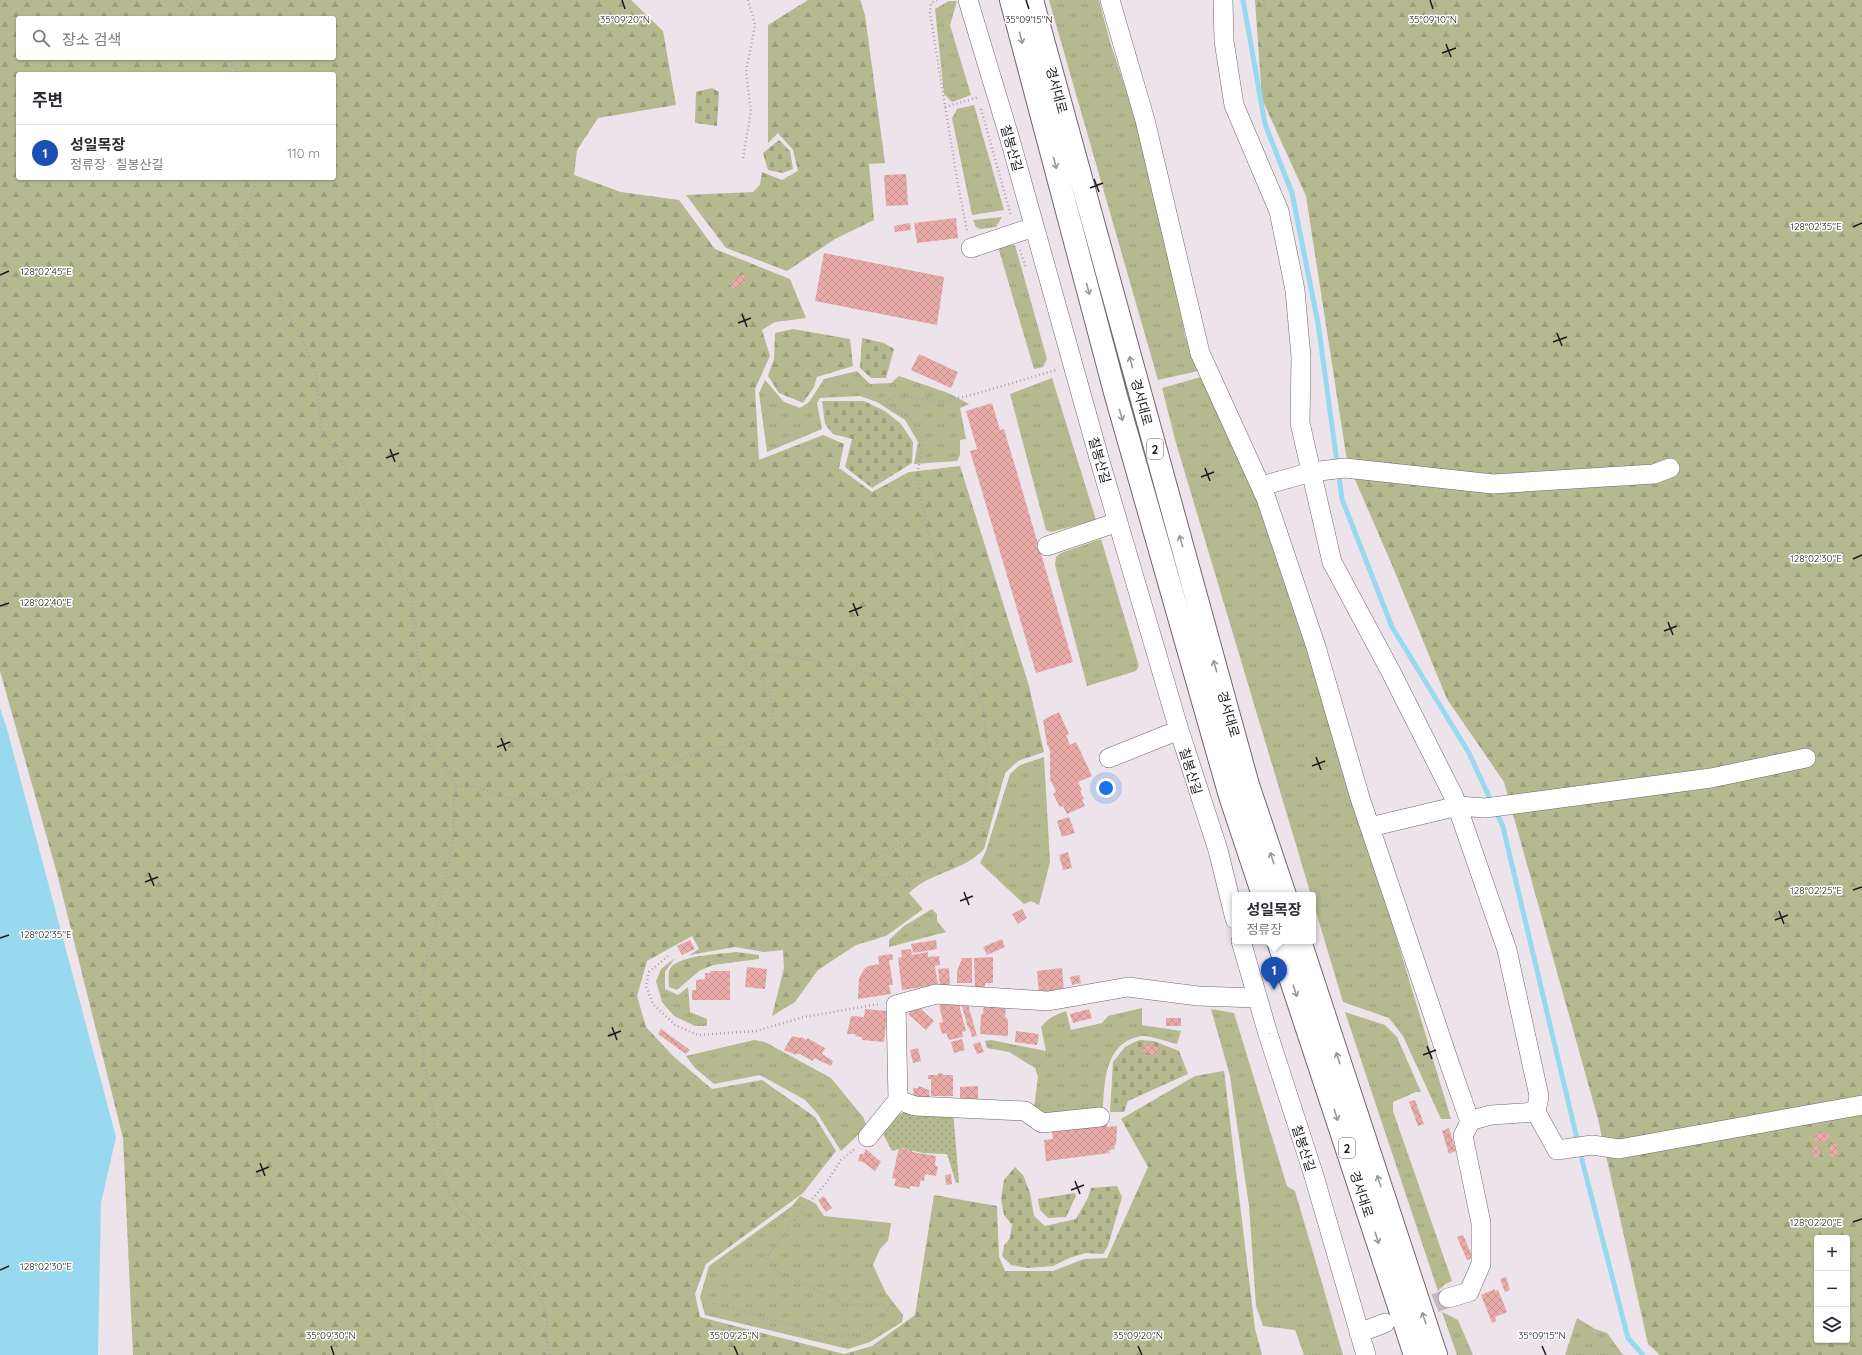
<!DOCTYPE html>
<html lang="ko">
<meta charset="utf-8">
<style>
:root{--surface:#fff;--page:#f7f7f7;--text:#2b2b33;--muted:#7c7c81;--line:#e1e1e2;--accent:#6d7721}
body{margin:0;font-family:Quicksand,"Noto Sans KR",sans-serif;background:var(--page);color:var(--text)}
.controls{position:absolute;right:12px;bottom:12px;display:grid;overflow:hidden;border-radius:4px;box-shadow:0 1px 3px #0004}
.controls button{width:36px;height:36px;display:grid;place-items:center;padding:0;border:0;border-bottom:1px solid var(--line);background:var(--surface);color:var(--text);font:20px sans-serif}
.you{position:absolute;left:1106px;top:788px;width:14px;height:14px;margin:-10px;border:3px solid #fff;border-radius:50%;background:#1a73e8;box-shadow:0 0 0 6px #1a73e833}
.badge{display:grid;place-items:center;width:26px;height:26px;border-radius:50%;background:var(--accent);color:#fff;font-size:13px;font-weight:700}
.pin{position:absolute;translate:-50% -33px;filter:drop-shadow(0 1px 2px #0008)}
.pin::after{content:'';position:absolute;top:21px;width:14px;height:12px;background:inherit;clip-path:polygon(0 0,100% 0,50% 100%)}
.popup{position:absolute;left:1232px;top:892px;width:84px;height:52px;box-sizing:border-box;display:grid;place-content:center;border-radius:4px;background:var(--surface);filter:drop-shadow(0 1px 3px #0005);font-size:13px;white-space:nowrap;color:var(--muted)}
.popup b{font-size:15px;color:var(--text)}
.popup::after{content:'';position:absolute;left:50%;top:100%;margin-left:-8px;border:8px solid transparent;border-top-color:var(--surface)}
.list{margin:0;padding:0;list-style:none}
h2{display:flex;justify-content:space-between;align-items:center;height:52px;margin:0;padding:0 16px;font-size:17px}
h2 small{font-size:13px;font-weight:400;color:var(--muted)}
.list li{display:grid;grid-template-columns:26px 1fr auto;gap:12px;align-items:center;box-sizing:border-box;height:56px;padding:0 16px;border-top:1px solid var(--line)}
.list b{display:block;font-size:15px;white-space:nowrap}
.list p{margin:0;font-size:13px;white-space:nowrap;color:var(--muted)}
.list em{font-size:13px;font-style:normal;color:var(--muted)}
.icon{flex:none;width:22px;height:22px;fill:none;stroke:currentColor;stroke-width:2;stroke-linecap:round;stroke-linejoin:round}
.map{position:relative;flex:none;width:1862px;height:1355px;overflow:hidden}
.search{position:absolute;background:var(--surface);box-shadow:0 1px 3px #0004;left:16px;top:16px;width:320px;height:44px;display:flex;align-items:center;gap:10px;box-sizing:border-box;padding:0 14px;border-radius:4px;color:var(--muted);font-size:15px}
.panel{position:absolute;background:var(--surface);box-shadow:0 1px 3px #0004;left:16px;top:72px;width:320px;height:108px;border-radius:4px}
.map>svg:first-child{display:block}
.grass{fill:url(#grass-tufts)}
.forest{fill:url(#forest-firs);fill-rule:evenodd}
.cemetery{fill:url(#cemetery-stones)}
.park{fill:url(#park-dots)}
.water{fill:#98d9ef}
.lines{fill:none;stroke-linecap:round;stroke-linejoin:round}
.stream{stroke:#98d9ef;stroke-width:5}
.building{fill:url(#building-cross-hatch)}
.minor-tunnel{stroke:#c2bbc2;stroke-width:19;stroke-dasharray:19 10;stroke-linecap:butt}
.minor-casing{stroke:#70676f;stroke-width:20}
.major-casing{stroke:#70676f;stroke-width:24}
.path{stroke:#aba4ab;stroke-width:2.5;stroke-dasharray:1 3;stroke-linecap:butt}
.minor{stroke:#fff;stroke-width:19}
.major{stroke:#fff;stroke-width:22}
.oneway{stroke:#999899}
.ticks{fill:none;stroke:#1c191c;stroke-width:1.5}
.labels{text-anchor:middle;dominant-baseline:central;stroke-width:3;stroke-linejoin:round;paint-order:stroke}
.shield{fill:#fff;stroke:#605e60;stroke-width:1}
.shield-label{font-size:12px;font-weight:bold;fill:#1c191c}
.street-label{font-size:13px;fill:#1c191c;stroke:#fff}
.ticks-label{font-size:10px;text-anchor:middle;fill:#1c191c;stroke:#fff;stroke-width:3;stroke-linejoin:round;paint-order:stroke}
</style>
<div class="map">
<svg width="1862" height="1355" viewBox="0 0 1862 1355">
<defs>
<pattern id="grass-tufts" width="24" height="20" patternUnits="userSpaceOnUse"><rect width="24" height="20" fill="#b5b98f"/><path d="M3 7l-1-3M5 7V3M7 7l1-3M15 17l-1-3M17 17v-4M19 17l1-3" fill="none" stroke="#9b9e7b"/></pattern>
<pattern id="forest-firs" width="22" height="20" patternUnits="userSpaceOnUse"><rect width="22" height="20" fill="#b5b98f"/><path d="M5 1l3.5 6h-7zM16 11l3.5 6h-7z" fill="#9b9e7b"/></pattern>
<pattern id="cemetery-stones" width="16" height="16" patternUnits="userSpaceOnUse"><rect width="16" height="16" fill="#b5b98f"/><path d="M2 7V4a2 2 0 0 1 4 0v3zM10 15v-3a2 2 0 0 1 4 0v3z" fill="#9b9e7b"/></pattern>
<pattern id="park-dots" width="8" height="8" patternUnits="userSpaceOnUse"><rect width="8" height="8" fill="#b5b98f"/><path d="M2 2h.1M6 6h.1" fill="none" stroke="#9b9e7b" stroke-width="1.8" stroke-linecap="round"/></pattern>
<pattern id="building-cross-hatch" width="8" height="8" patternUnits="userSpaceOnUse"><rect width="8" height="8" fill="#e8aba8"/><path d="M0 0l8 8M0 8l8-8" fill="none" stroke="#c69390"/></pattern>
</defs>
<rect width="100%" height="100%" fill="#ece3eb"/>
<path class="grass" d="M1049 0H1099L1110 42 1161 195 1185 336 1198 371 1158 380Z
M949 1H957L950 25 971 95 952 102 944 94 935 9Z
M974 105 1004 210 972 215 952 118 957 109Z
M1002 217 996 227 981 229 976 227 973 220Z
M1015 245 1047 359 1043 367 1034 369 998 247Z
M857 371 870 384 891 383 899 376 948 393 969 404 960 408 966 439 960 440V455L957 461 914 464 918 442 905 420 877 402 860 396 820 398 817 403 822 429 767 452 759 393 765 380 784 402 800 408 809 402 824 379Z
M1201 377 1273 535 1299 614 1451 1119H1441L1403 1036 1389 1018 1343 1002 1313 902V895H1311L1176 443 1162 388Z
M1052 378 1096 520 1051 532 1046 530 1010 394Z
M1101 539 1139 666 1136 671 1087 686 1055 565 1056 557 1061 553Z
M1044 757 1050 862 1039 905 1031 901 1024 904 980 863 986 851 1010 774 1020 765Z
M932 909 937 914V921L946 932 889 947V940L904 926Z
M675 958 665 972V989L678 995 688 987 690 1012 707 1019V1026H695L674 1016 662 1002 656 981 661 969Z
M1142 1008V1025L1181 1031 1177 1044C1168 1042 1149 1035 1141 1036 1105 1042 1104 1082 1103 1111L1049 1116 1034 1108 1038 1077 1035 1068 1009 1052 987 1048 985 1041 991 1040 1046 1051 1041 1027C1048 1018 1055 1015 1066 1011L1071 1030 1102 1023 1108 1016Z
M1211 1009 1234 1013 1287 1186 1295 1191 1343 1355H1304L1295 1330 1263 1326 1256 1306 1249 1206 1230 1076Z
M1345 1012 1385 1025 1397 1037 1421 1092H1416L1393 1102V1111L1452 1281 1445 1284 1438 1291Z
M754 1040 765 1042 831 1078 863 1117 867 1126 841 1151 817 1113 805 1100 760 1075 714 1084 694 1067 686 1056Z
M800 1196 815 1203 824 1216 891 1223 888 1241 880 1249 873 1265 886 1293 903 1315 902 1322 870 1342 848 1349 705 1315 700 1297 709 1266 792 1206Z
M1442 1312 1458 1320 1473 1355H1457Z
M1577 1318 1595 1329 1607 1333 1623 1355H1565Z"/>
<path class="forest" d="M0 0H631L663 31 676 105 598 118 577 150 574 175 621 192 679 200 715 249 790 279 806 318 775 322 762 330 770 356 755 389 759 460 823 435 844 444 839 468 872 492 909 472 960 466 1029 686 1044 752 1018 761 1005 773 984 849C964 871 930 872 909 893L923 909 886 936 856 945 818 970 795 1002 772 1016 784 968 783 950 764 952 735 947 689 955 699 949 692 936 647 961 637 996 646 1027 673 1056 712 1089 762 1080 815 1117 836 1151 803 1193 706 1264 695 1294 700 1317 844 1354 872 1346 915 1315 934 1195 997 1206 999 1257 1005 1271H1053L1084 1259 1107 1258 1148 1167 1121 1119 1195 1076 1224 1071 1255 1329 1262 1355H133L123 1138 58 877 0 671ZM18 18H334V58H18ZM18 74H334V178H18Z
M808 0H860L865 15 885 163 869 164 874 220 835 239 787 271 726 248 686 195 753 192 760 185 762 172 782 180 798 171 793 150 778 133 768 143V25Z
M1255 0H1862V1355H1660L1648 1344 1598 1119 1504 782 1447 699 1392 565 1347 461 1306 196 1262 99ZM1817 1238H1847V1340H1817Z
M793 329 850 339 853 366 817 377 814 387 803 403 779 393 768 376 774 359 775 333Z
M737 952 759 955V959L713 965 699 971 677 990 669 987C669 983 668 976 669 971 673 955 722 954 737 952Z"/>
<path class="cemetery" d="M712 88 719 92 717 126 695 123 696 92Z
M779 140 790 151 793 169 782 173 768 170 763 153Z
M862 338 884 343 894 349 886 378H871L860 368Z
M822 401H864L885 411 901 424 913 442 912 463 872 488 845 467 852 439 833 434 825 424Z
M1139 1040 1154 1041 1179 1051 1188 1074 1128 1101 1124 1112H1110L1113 1062 1125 1047Z
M1015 1167 1023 1175 1030 1193 1034 1216 1045 1226 1076 1219C1081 1209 1089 1199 1091 1188L1117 1186 1122 1197 1108 1246 1103 1254 1086 1253 1069 1258 1053 1266 1028 1268 1011 1265 1002 1256 1004 1246 1010 1238 1012 1225 1004 1215 1001 1199 1004 1180Z
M1075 1193 1076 1196 1066 1217 1048 1218 1040 1210 1038 1199Z"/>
<path class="park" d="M953 1111 959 1182 956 1183 947 1154 923 1153 902 1148 892 1151 883 1134 893 1118 904 1112Z"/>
<path class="water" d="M0 708 7 729 116 1137 101 1203 98 1355H0Z"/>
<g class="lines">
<path class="stream" d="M1243 0 1265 124 1292 193 1318 323 1342 499 1392 627 1469 753 1492 803
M1496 811 1503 827 1583 1164 1628 1338 1643 1355"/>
</g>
<path class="building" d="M906 174 908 205 886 206 884 175Z
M956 218 958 238 917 243 914 223Z
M910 223 911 230 895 232 894 226Z
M824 253 944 277 937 325 815 301Z
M743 274 747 280 733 289 729 283Z
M919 354 958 372 951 388 911 370Z
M992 403 1000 430 1004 429 1073 662 1036 673 970 451 977 449 966 411Z
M1059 712 1069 734 1066 735 1070 745 1076 742 1092 776 1078 782 1082 790 1080 791 1084 799 1082 800 1085 806 1067 814 1063 806 1060 807 1053 794 1056 792 1050 779V750L1047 744 1043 720Z
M1069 817 1075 833 1062 837 1057 821Z
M1068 852 1072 868 1063 870 1059 855Z
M1022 909 1027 918 1018 924 1012 914Z
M1002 939 1005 947 987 955 983 947Z
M690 940 695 949 682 955 677 946Z
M936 940 937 949 913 953 911 944Z
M911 949 912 955 928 952V957L939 956 940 965 935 966 938 985 902 990 898 958 902 957 901 950Z
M892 954 893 960H889L893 985H889L891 994 858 999 859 978 864 969 868 966 879 964 878 956Z
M993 957V983H985V988H975L974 958Z
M962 958H972V983H957V971Z
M747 967 767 969 765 989 745 987Z
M949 968 950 986H940L938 969Z
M1062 968 1064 992 1039 995 1037 971Z
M711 971H730V1000H692V990H696V980L705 979V973H710Z
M1079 975 1081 983 1072 985 1070 977Z
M966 997 977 1036 972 1037 969 1027 968 1028 960 999Z
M958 1001 966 1031 962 1032 963 1037 949 1040 946 1033 942 1034 939 1023 943 1022 939 1005H941L940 1002Z
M984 1003 1006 1004 1005 1017 1008 1020V1036L980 1034 981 1014H983Z
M916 1005 923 1006 921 1009 934 1021 926 1030 908 1014Z
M865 1009 887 1011 884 1042 862 1040V1037L855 1036 856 1034H847L851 1016 864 1017Z
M1089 1009 1092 1018 1073 1023 1070 1014Z
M1166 1018H1181V1026H1166Z
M661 1029 690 1050 686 1054 658 1034Z
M1016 1031 1039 1034 1037 1045 1015 1042Z
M792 1036 800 1038 801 1037 807 1040V1038L825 1048 822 1054 833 1061 831 1066 814 1058 813 1061 797 1053 796 1055 784 1050Z
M962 1039 965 1050 954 1053 951 1042Z
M980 1042 984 1052 977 1054 973 1044Z
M1145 1043 1160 1048 1157 1056 1142 1051Z
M918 1048 921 1061 913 1063 910 1050Z
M938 1073H942L943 1075H953V1096H931V1079H928V1075H938Z
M919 1086 929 1090 930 1101 914 1097 913 1088H918Z
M978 1086V1099H960V1087Z
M1415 1100 1424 1124 1418 1126 1409 1102Z
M1107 1123V1127L1117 1126 1116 1145 1114 1146 1115 1149 1109 1150 1110 1153 1046 1161 1044 1140 1053 1139 1052 1132H1054V1129Z
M1449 1128 1456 1151 1449 1154 1442 1131Z
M1814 1133H1828L1829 1141 1815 1142Z
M1830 1144H1837V1156H1830Z
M1820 1146V1157L1813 1158 1812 1147Z
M899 1148 912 1150V1152L936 1156 935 1165 938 1167 936 1176 925 1174 924 1181 921 1180 919 1187 910 1186V1189L894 1186 896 1179 892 1178Z
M866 1149 881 1162 875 1171 863 1162 858 1161 860 1154H864Z
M951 1174 952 1184 946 1185 945 1175Z
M824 1196 832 1208 826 1212 818 1200Z
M1463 1235 1473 1258 1467 1260 1457 1237Z
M1506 1277 1510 1290 1505 1292 1500 1279Z
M1495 1289V1291L1498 1290 1507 1312 1495 1317 1496 1321 1492 1323 1481 1295Z"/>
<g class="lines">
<path class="minor-tunnel" d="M1408 1314 1448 1298"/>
<g class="minor-casing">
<path id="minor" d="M968 0 1009 136 1099 458 1179 730 1218 850 1235 919
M1110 0 1145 120 1200 353 1266 498 1316 647 1360 798 1450 1065 1470 1122
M1223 0 1224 41 1234 105 1279 211 1295 290 1301 357 1300 423 1332 562 1391 672 1454 797 1507 950 1539 1096 1536 1112 1491 1115 1476 1119 1470 1122 1463 1136 1481 1223V1264L1469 1292 1448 1298
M971 248 1034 227
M1262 486 1311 472 1345 468 1493 484 1654 474 1670 468
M1047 546 1118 522
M1109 758 1179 730
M1370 827 1458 806 1485 808 1711 778 1806 758
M1241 941 1268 1034 1314 1176 1366 1355
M898 1100 915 1106 1025 1111 1042 1123 1100 1117
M1536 1112 1557 1150 1592 1145 1619 1149 1862 1105
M868 1137 898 1100 896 1005 936 994 1048 1001 1128 987 1198 996 1257 998
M1359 1333 1385 1323"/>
</g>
<g class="major-casing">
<path id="major" d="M1011 0 1116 396 1230 796 1263 895
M1032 0 1248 785 1285 895
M1278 941 1415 1355
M1300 941 1436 1355"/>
</g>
<path class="path" d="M186 0 200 18
M937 0 931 3 930 13 957 179 967 231
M1264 0V12
M229 58 239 74
M945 107 979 97
M981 109 1011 216
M743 158 751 111 746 72 755 25 748 0
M257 178 237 239 247 261 266 275 301 336 316 375 321 429 337 452 349 479 386 542 411 596 420 678 409 699 406 719 427 738 456 787 454 793 453 843 420 990 417 1016 444 1182 459 1209 523 1265 539 1292 547 1317V1339L550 1355
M1020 250 1026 268
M456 787C473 782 486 792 502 796 518 800 534 801 550 799 570 798 585 784 604 779 620 774 638 774 654 769 673 763 690 754 709 750 725 746 747 746 761 735 771 727 774 715 772 703 770 686 761 677 746 668L745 659 753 652C795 659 839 661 878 678 893 684 914 704 923 717 936 735 957 787 948 808 938 831 884 852 862 862L859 872 868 878 913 876 950 862 965 853 977 841 987 815 988 806 986 783 988 753 984 713 975 682 971 651 942 590 936 556 926 525 917 476 922 448V438L914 423 906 415 893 409 886 403 891 396 914 397 942 402 979 393 1056 370
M668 956 649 972 646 986 653 1004 675 1025 698 1035 756 1031 804 1017 879 1004
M713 1303 832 1337 860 1334 880 1323 889 1309 882 1304 846 1305 777 1271 767 1257 787 1228 827 1182 841 1160 856 1148"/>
<use href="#minor" class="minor"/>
<use href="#major" class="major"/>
</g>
<defs><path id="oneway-shaft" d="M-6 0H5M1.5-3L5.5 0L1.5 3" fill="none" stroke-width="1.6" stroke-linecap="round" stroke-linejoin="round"/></defs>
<g class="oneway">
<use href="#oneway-shaft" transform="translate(1021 38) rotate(75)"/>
<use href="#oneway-shaft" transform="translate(1055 163) rotate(75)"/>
<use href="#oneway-shaft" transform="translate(1088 289) rotate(75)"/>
<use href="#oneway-shaft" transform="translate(1131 362) rotate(-105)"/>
<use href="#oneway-shaft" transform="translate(1121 415) rotate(74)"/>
<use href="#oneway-shaft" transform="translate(1181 541) rotate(-106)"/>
<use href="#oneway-shaft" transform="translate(1215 666) rotate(-106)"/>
<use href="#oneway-shaft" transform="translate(1272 858) rotate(-108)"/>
<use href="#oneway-shaft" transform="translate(1295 991) rotate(72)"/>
<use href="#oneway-shaft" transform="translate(1338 1058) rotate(-108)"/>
<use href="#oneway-shaft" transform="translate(1336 1115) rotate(72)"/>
<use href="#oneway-shaft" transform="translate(1379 1181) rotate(-108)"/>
<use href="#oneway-shaft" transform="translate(1377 1238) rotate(72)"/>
<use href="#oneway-shaft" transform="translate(1424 1318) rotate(-108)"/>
</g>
<path class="ticks" d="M622 0 625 9M1026 0 1029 9M1430 0 1433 9M1446 44 1451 57M1442 53 1456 48M1094 179 1099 192M1090 188 1103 183M1853 227 1862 223M0 275 9 271M742 314 747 327M738 323 751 318M1557 333 1562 346M1553 342 1567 337M390 449 395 462M386 458 399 453M1205 468 1210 481M1201 477 1214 472M1853 559 1862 555M853 603 858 616M0 606 9 603M849 612 862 607M1668 622 1673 635M1664 631 1677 626M501 738 506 751M497 747 510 742M1316 757 1321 770M1312 766 1325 761M149 873 154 886M145 882 158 877M1853 890 1862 887M964 892 969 905M960 901 973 896M1779 911 1784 924M1775 920 1788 915M0 938 9 935M612 1027 617 1040M608 1036 621 1031M1427 1046 1432 1059M1423 1055 1436 1050M260 1163 265 1176M256 1172 269 1167M1075 1181 1080 1194M1071 1190 1084 1185M1853 1222 1862 1219M0 1270 9 1266M331 1346 334 1355M734 1346 738 1355M1138 1346 1142 1355M1542 1346 1546 1355"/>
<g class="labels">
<g class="shield">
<rect x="1147" y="439" width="16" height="20" rx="3"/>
<rect x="1339" y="1138" width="16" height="20" rx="3"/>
</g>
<g class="shield-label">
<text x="1155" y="449">2</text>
<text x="1347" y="1148">2</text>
</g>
<g class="street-label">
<text transform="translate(1057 90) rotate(75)">경서대로</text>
<text transform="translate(1012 148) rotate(74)">칠봉산길</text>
<text transform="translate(1142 402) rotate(75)">경서대로</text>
<text transform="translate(1100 460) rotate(74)">칠봉산길</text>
<text transform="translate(1229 714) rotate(74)">경서대로</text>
<text transform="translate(1191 771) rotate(73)">칠봉산길</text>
<text transform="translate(1304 1148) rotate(72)">칠봉산길</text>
<text transform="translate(1362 1194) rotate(72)">경서대로</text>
</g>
</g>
<g class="ticks-label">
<text x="625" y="23">35°09'20"N</text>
<text x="1029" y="23">35°09'15"N</text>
<text x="1433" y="23">35°09'10"N</text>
<text x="1816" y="230">128°02'35"E</text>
<text x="46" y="275">128°02'45"E</text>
<text x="1816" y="562">128°02'30"E</text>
<text x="46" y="606">128°02'40"E</text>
<text x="1816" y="894">128°02'25"E</text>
<text x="46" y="938">128°02'35"E</text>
<text x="1816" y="1226">128°02'20"E</text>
<text x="46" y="1270">128°02'30"E</text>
<text x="331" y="1339">35°09'30"N</text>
<text x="734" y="1339">35°09'25"N</text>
<text x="1138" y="1339">35°09'20"N</text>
<text x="1542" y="1339">35°09'15"N</text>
</g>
</svg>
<div class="controls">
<button>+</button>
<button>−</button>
<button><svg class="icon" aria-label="layers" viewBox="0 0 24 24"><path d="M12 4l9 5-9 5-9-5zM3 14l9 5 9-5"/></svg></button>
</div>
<div class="you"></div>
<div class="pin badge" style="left:1274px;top:990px;background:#1a4fb4">1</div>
<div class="popup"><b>성일목장</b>정류장</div>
<div class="search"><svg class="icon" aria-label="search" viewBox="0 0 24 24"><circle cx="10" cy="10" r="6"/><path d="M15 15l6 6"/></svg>장소 검색</div>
<section class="panel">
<h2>주변<small></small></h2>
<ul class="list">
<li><span class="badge" style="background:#1a4fb4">1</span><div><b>성일목장</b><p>정류장 · 칠봉산길</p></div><em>110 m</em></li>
</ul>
</section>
</div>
